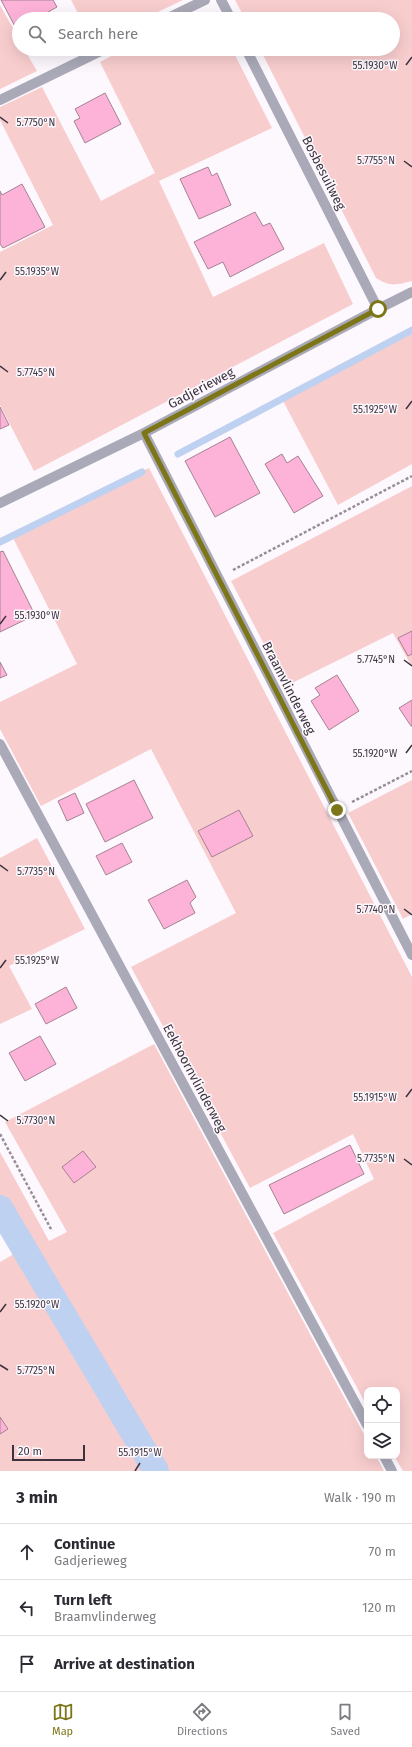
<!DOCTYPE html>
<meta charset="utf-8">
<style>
:root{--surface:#fff;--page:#f2f2f3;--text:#2b2b33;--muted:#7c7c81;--line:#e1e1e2;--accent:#7d7619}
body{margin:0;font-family:"Fira Sans",sans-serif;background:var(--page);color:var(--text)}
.controls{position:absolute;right:12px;bottom:12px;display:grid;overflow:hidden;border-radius:8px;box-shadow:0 4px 16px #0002}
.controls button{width:36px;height:36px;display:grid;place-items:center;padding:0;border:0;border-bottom:1px solid var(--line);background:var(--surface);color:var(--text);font:20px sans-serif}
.scale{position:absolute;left:12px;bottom:10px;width:73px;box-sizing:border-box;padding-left:4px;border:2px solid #3c333e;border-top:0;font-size:11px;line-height:14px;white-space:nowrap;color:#3c333e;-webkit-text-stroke:3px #fdf8fe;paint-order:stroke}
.stop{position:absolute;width:12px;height:12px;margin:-9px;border:3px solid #7d7619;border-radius:50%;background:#fff}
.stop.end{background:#7d7619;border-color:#fff;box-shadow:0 1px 4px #0008}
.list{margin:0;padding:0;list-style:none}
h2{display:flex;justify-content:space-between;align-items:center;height:52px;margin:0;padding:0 16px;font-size:17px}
h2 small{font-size:13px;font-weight:400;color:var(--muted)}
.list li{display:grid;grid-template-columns:26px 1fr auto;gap:12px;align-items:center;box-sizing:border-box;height:56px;padding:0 16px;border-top:1px solid var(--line)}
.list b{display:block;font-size:15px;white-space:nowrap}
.list p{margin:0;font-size:13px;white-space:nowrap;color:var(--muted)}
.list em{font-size:13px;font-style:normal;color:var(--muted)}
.icon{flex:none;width:22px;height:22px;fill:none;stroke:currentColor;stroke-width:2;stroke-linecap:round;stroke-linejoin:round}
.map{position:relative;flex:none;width:412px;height:1471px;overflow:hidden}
.search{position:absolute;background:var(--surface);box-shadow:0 4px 16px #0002;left:12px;right:12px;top:12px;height:44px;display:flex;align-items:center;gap:10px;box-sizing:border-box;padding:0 14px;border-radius:22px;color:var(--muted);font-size:15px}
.sheet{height:220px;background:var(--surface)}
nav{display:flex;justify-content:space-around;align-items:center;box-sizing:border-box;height:56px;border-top:1px solid var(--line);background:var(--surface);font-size:11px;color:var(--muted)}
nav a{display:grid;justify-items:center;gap:2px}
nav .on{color:var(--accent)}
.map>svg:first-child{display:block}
.green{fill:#f8cdce}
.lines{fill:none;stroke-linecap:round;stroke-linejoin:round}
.stream{stroke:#bed1f1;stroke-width:7}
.canal{stroke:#bed1f1;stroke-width:26}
.building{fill:#fdb3d8;stroke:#a58293}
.path{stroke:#968f98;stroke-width:2.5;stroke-dasharray:3 2;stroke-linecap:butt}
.minor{stroke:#aaa9b8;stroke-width:10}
.route{stroke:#7d7619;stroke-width:5}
.ticks{fill:none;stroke:#3c333e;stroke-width:1.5}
.labels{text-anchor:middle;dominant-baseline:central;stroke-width:3;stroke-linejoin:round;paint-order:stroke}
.street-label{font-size:13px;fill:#3c333e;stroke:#fdf8fe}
.ticks-label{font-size:10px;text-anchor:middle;fill:#3c333e;stroke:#fdf8fe;stroke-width:3;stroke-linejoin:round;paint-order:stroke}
</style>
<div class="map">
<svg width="412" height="1471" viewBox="0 0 412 1471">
<rect width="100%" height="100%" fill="#fdf8fe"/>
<path class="green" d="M71 0H183L143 19H81Z
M235 0H412V281C396 285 390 287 376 278L260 49H393V19H245Z
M0 5 19 39V49H24L37 71 0 89Z
M125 49H232L272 128 159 181 213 297 324 243 353 304 34 471 0 405V252L53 225 0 120V107L42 87 101 201 155 173 100 62Z
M412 330V464L338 505 282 399Z
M149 468 412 977V1471H403L394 1456H397V1390H367V1406L273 1233 374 1179 353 1134 250 1188 131 967 236 913 151 749 41 806 0 729V702L77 664 12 536Z
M412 486V667L393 633 286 686 231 581Z
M412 780V914L403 919 348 813Z
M37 838 85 929 9 966 32 1009 0 1024V858Z
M154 1044 367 1440V1456H376L384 1471H0V1262L24 1248 0 1208V1152L49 1241 67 1232 5 1122Z"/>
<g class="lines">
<path class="stream" d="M178 454 412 330
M0 542 142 472"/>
<path class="canal" d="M0 1208 156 1471"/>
</g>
<path class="building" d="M1 0H53L57 7 41 16 42 19H19V34Z
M105 93 121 124 85 143 74 121 80 118 75 109Z
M208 167 212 176 217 173 231 205 199 219 180 179Z
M22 184 45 227 3 248 0 244V191L2 195Z
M255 212 263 226 270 223 284 249 230 277 223 262 208 269 194 242Z
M0 407 9 425 0 429Z
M230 437 260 493 215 517 185 461Z
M282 454 287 463 298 456 323 496 294 513 265 464Z
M3 551 35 615 0 632V552Z
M412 631V654L408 656 398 638Z
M0 662 7 675 0 678Z
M337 675 359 711 329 730 311 701 320 695 315 688Z
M412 700V726H411L399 708Z
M134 780 153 818 105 842 86 804Z
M75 793 84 813 67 821 58 801Z
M239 810 253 836 212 857 198 831Z
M122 843 132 862 106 875 96 856Z
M187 880 196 897 190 903 195 913 164 929 148 900Z
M66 987 77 1008 46 1024 35 1004Z
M40 1036 56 1064 25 1081 9 1053Z
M350 1145 364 1174 284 1214 269 1185Z
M83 1151 96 1167 74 1183 62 1167Z
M0 1417 8 1429 0 1434Z"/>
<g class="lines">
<path class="path" d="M233 570 412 476
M352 802 412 771
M0 1134 52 1231"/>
<path class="minor" d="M221 0 231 19
M166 19 205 0
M246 49 378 309
M0 100 105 49
M144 433 412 955
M0 503 144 433 378 309 412 292
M0 744 367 1425
M384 1456 392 1471"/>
</g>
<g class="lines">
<path class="route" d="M337 810 144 433 378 309"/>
</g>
<path class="ticks" d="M406 65 412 57M0 117 8 123M404 161 412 167M0 280 6 272M0 366 8 372M406 409 412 401M0 624 6 616M404 660 412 666M406 753 412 745M0 865 8 871M404 909 412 915M0 968 6 960M406 1097 412 1089M0 1115 8 1121M404 1159 412 1165M0 1312 6 1304M0 1365 8 1370M135 1471 140 1463"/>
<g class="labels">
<g class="street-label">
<text transform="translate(324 173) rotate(63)">Bosbesuilweg</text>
<text transform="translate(201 388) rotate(-28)">Gadjerieweg</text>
<text transform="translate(289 688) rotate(63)">Braamvlinderweg</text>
<text transform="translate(195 1078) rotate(62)">Eekhoornvlinderweg</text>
</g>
</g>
<g class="ticks-label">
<text x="375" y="69">55.1930°W</text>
<text x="36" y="126">5.7750°N</text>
<text x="376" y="164">5.7755°N</text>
<text x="37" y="275">55.1935°W</text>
<text x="36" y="376">5.7745°N</text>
<text x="375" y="413">55.1925°W</text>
<text x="37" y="619">55.1930°W</text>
<text x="376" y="663">5.7745°N</text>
<text x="375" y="757">55.1920°W</text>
<text x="36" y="875">5.7735°N</text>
<text x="376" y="913">5.7740°N</text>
<text x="37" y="964">55.1925°W</text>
<text x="375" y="1101">55.1915°W</text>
<text x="36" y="1124">5.7730°N</text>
<text x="376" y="1162">5.7735°N</text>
<text x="37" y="1308">55.1920°W</text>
<text x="36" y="1374">5.7725°N</text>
<text x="140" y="1456">55.1915°W</text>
</g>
</svg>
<div class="controls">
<button><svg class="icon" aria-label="locate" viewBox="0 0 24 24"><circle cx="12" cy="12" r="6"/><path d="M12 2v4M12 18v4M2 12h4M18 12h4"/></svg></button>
<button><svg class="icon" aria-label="layers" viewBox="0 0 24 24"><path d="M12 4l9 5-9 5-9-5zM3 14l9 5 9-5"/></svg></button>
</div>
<div class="scale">20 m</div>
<div class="stop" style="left:378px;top:309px"></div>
<div class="stop end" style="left:337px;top:810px"></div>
<div class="search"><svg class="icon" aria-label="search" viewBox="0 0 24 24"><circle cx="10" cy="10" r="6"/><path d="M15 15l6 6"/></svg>Search here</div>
</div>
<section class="sheet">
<h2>3 min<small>Walk · 190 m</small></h2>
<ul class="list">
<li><svg class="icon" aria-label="ahead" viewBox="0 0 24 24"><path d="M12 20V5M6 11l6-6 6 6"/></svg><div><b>Continue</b><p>Gadjerieweg</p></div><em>70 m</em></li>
<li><svg class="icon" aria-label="left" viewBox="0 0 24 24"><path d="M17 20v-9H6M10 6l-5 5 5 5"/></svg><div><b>Turn left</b><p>Braamvlinderweg</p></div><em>120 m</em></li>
<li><svg class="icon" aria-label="arrive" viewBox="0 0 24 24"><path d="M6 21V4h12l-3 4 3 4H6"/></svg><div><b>Arrive at destination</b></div></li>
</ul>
</section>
<nav>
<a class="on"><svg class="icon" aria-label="map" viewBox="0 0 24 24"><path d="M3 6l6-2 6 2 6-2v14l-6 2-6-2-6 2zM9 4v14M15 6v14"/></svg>Map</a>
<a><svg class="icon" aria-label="directions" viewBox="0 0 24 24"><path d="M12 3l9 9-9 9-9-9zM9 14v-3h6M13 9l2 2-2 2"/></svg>Directions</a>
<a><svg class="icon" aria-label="saved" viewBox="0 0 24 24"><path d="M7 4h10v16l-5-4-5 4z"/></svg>Saved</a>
</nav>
